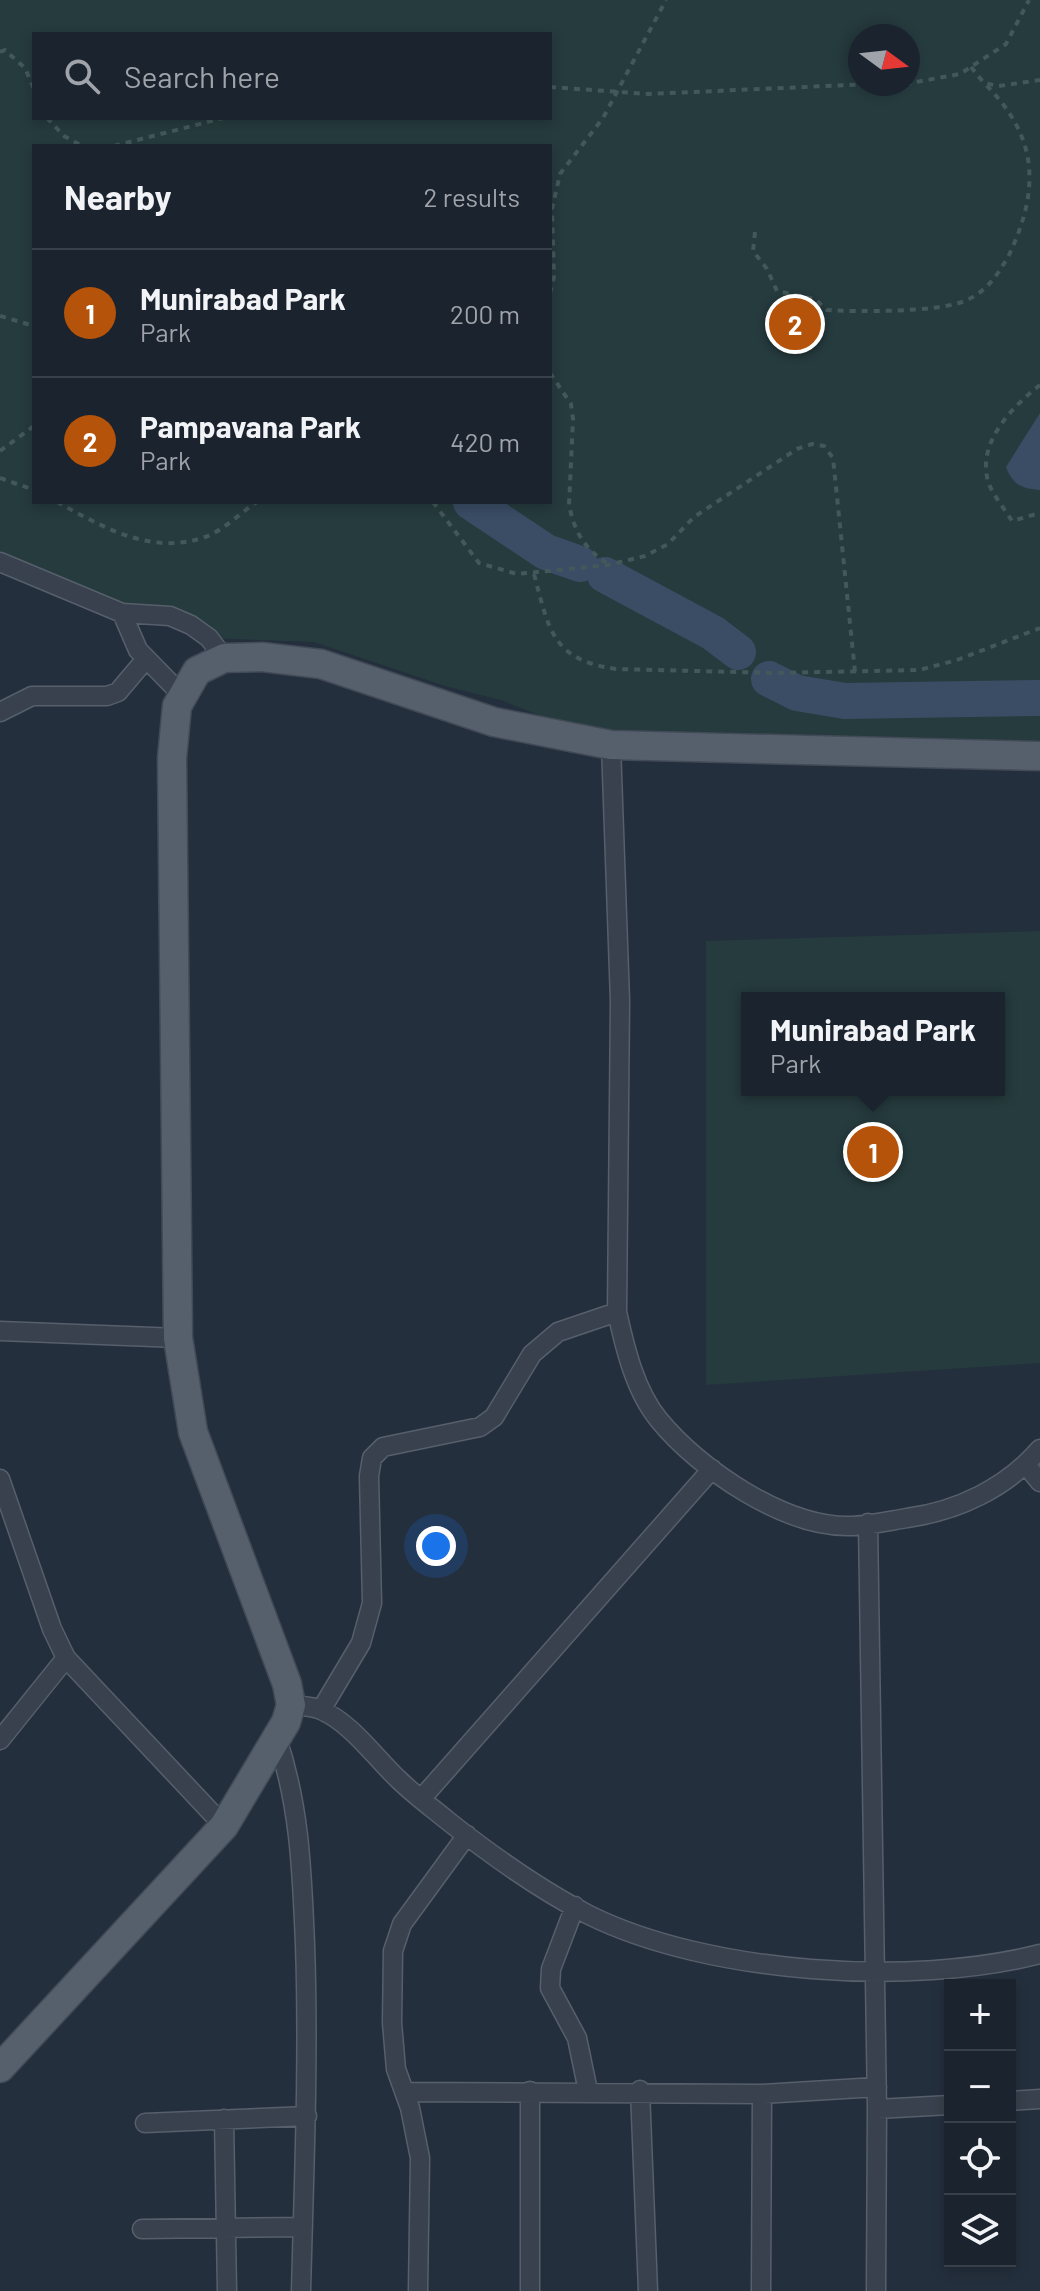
<!DOCTYPE html>
<meta charset="utf-8">
<style>
:root{--surface:#1b232e;--page:#242b36;--text:#f1f3f6;--muted:#a0a4aa;--line:#39404a;--accent:#b45309}
body{margin:0;font-family:Barlow,sans-serif;background:var(--page);color:var(--text)}
.controls{position:absolute;right:24px;bottom:24px;display:grid;overflow:hidden;border-radius:0px;box-shadow:0 4px 12px #0003}
.controls button{width:72px;height:72px;display:grid;place-items:center;padding:0;border:0;border-bottom:2px solid var(--line);background:var(--surface);color:var(--text);font:40px sans-serif}
.compass{position:absolute;left:848px;top:24px;width:72px;height:72px;border-radius:50%;background:var(--surface);box-shadow:0 4px 12px #0003;rotate:105deg}
.you{position:absolute;left:436px;top:1546px;width:28px;height:28px;margin:-20px;border:6px solid #fff;border-radius:50%;background:#1a73e8;box-shadow:0 0 0 12px #1a73e833}
.badge{display:grid;place-items:center;width:52px;height:52px;border-radius:50%;background:var(--accent);color:#fff;font-size:26px;font-weight:700}
.pin{position:absolute;translate:-50% -50%;border:4px solid #fff;box-shadow:0 2px 8px #0006}
.popup{position:absolute;left:741px;top:992px;width:264px;height:104px;box-sizing:border-box;display:grid;place-content:center;border-radius:0px;background:var(--surface);filter:drop-shadow(0 2px 6px #0005);font-size:26px;white-space:nowrap;color:var(--muted)}
.popup b{font-size:30px;color:var(--text)}
.popup::after{content:'';position:absolute;left:50%;top:100%;margin-left:-16px;border:16px solid transparent;border-top-color:var(--surface)}
.list{margin:0;padding:0;list-style:none}
h2{display:flex;justify-content:space-between;align-items:center;height:104px;margin:0;padding:0 32px;font-size:34px}
h2 small{font-size:26px;font-weight:400;color:var(--muted)}
.list li{display:grid;grid-template-columns:52px 1fr auto;gap:24px;align-items:center;box-sizing:border-box;height:128px;padding:0 32px;border-top:2px solid var(--line)}
.list b{display:block;font-size:30px;white-space:nowrap}
.list p{margin:0;font-size:26px;white-space:nowrap;color:var(--muted)}
.list em{font-size:26px;font-style:normal;color:var(--muted)}
.icon{flex:none;width:44px;height:44px;fill:none;stroke:currentColor;stroke-width:2;stroke-linecap:round;stroke-linejoin:round}
.map{position:relative;flex:none;width:1040px;height:2291px;overflow:hidden}
.search{position:absolute;background:var(--surface);box-shadow:0 4px 12px #0003;left:32px;top:32px;width:520px;height:88px;display:flex;align-items:center;gap:20px;box-sizing:border-box;padding:0 28px;border-radius:0px;color:var(--muted);font-size:30px}
.panel{position:absolute;background:var(--surface);box-shadow:0 4px 12px #0003;left:32px;top:144px;width:520px;height:360px;border-radius:0px}
.map>svg:first-child{display:block}
.green{fill:#263b3e;fill-rule:evenodd}
.water{fill:#3a4d65}
.lines{fill:none;stroke-linecap:round;stroke-linejoin:round}
.river{stroke:#3a4d65;stroke-width:36}
.street-casing{stroke:#565f6b;stroke-width:21}
.primary-casing{stroke:#414a56;stroke-width:31}
.path{stroke:#44585b;stroke-width:4;stroke-dasharray:6 6;stroke-linecap:butt}
.street{stroke:#38414d;stroke-width:18}
.primary{stroke:#56606d;stroke-width:28}
</style>
<div class="map">
<svg width="1040" height="2291" viewBox="0 0 1040 2291">
<rect width="100%" height="100%" fill="#242f3d"/>
<path class="green" d="M0 0H1040V756L611 745 501 700 445 686 314 642 209 638 191 625 122 613 0 562ZM34 34H550V118H34ZM860 36H908V84H860ZM34 146H550V502H34Z
M1040 931V1363L706 1385V941ZM747 998H999V1090H747Z"/>
<path class="water" d="M1040 413V490H1039C1021 488 1013 485 1006 467Z"/>
<g class="lines">
<path class="river" d="M471 502 546 552 580 564
M605 575 713 633 738 652
M769 679 797 693 845 701 1040 698"/>
<g class="street-casing">
<path id="street" d="M0 562 122 613 170 616 191 625 209 638 224 658
M122 613 138 650 181 694
M0 712 32 696H107L118 692 145 660
M611 745 620 1001 617 1312C625 1348 635 1391 659 1420 699 1469 786 1529 853 1526 871 1525 889 1521 907 1518 958 1511 1006 1488 1040 1449
M0 1331 178 1338
M1026 1465 1040 1482
M0 1479 52 1629 66 1658 224 1826
M868 1523 877 2109 876 2291
M291 1705C300 1706 312 1706 321 1710 351 1723 374 1756 397 1778 413 1794 431 1807 448 1821 491 1855 540 1890 589 1915 708 1974 912 1987 1040 1954
M321 1710 361 1643 372 1603 369 1476 372 1458 383 1447 480 1427 494 1417 532 1354 558 1332 617 1312
M277 1739C300 1806 302 1874 305 1944 309 2060 304 2175 301 2291
M0 1740 66 1658
M421 1799 712 1469
M575 1906 551 1969 550 1988 577 2038 588 2091
M640 2090 648 2291
M405 2092 762 2094 877 2087
M1010 2101 1040 2099
M877 2109 950 2105
M224 2119 227 2291
M145 2123 307 2116
M142 2229 303 2227
M418 2291 420 2158 410 2108 396 2069 392 2023 393 1951 402 1924 467 1835
M530 2291V2091
M761 2291 762 2094"/>
</g>
<g class="primary-casing">
<path id="primary" d="M0 2068 224 1826 286 1722 291 1705 287 1684 193 1432 178 1338 172 758 177 706 197 671 224 658 262 657 321 664 494 722 611 745 1040 756"/>
</g>
<path class="path" d="M0 52 5 50 25 68 34 89
M971 67 984 83 999 86 1040 80
M905 84 960 74 1006 44 1029 0
M550 87 648 94 872 84
M47 118 64 136 82 146
M114 146 223 118
M755 232 753 251 767 269 777 291 815 299 827 310C858 312 935 312 962 302 986 293 997 276 1009 255 1040 189 1039 137 984 83
M550 293 554 277 552 209 560 174 603 118 666 0
M0 316 34 326
M550 373 571 404 573 419 569 505C575 533 584 548 608 564
M1040 385C1012 407 975 444 989 484 994 497 1005 509 1012 521L1040 513
M0 451 34 426
M0 478 34 490
M57 502C103 527 151 556 205 537 223 531 241 512 257 502
M433 502 479 563 517 574 608 565 645 556 668 544 694 517 797 449 812 444 824 446 833 458 855 672
M534 574C549 630 552 660 616 669L777 673 919 670 957 660 1040 628"/>
<use href="#street" class="street"/>
<use href="#primary" class="primary"/>
</g>
</svg>
<div class="controls">
<button>+</button>
<button>−</button>
<button><svg class="icon" aria-label="locate" viewBox="0 0 24 24"><circle cx="12" cy="12" r="6"/><path d="M12 2v4M12 18v4M2 12h4M18 12h4"/></svg></button>
<button><svg class="icon" aria-label="layers" viewBox="0 0 24 24"><path d="M12 4l9 5-9 5-9-5zM3 14l9 5 9-5"/></svg></button>
</div>
<svg class="compass" viewBox="-18 -18 36 36"><path d="M0-13l5 13h-10z" fill="#e53935"/><path d="M0 13l5-13h-10z" fill="#a0a4aa"/></svg>
<div class="you"></div>
<div class="pin badge" style="left:873px;top:1152px">1</div>
<div class="popup"><b>Munirabad Park</b>Park</div>
<div class="pin badge" style="left:795px;top:324px">2</div>
<div class="search"><svg class="icon" aria-label="search" viewBox="0 0 24 24"><circle cx="10" cy="10" r="6"/><path d="M15 15l6 6"/></svg>Search here</div>
<section class="panel">
<h2>Nearby<small>2 results</small></h2>
<ul class="list">
<li><span class="badge">1</span><div><b>Munirabad Park</b><p>Park</p></div><em>200 m</em></li>
<li><span class="badge">2</span><div><b>Pampavana Park</b><p>Park</p></div><em>420 m</em></li>
</ul>
</section>
</div>
